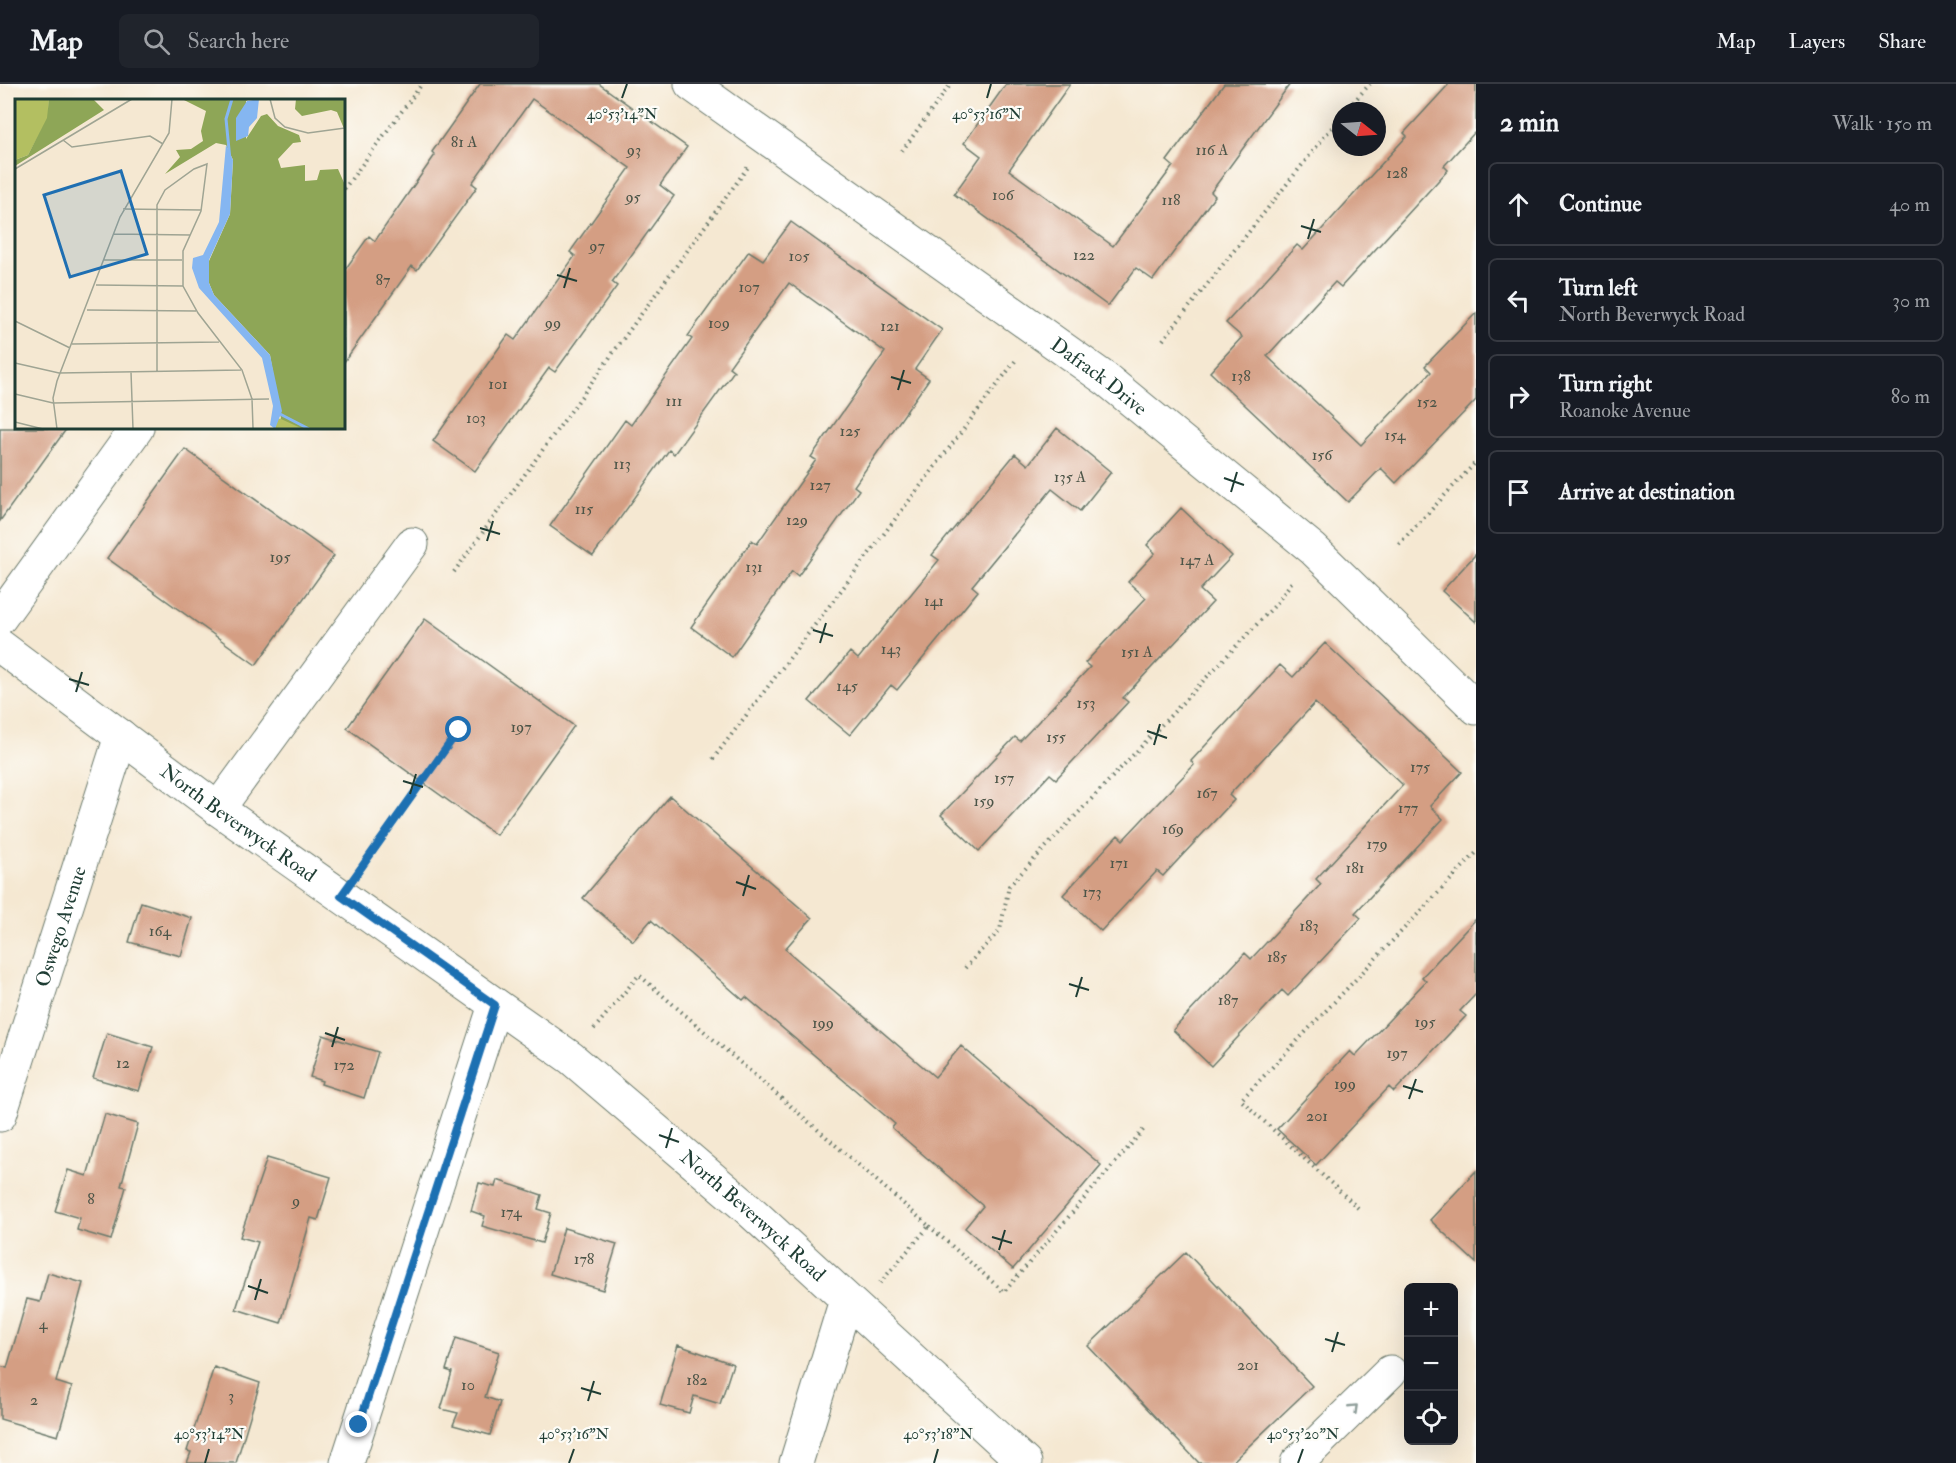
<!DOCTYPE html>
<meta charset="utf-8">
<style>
:root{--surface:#171b24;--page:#20242c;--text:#f1f3f6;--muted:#9ea1a6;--line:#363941}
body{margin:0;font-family:"IM FELL Double Pica",serif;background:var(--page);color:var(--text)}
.controls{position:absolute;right:18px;bottom:18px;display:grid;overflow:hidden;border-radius:9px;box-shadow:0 6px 24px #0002}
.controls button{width:54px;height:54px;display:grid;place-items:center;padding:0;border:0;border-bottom:2px solid var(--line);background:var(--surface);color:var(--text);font:30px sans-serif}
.compass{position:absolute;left:1332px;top:18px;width:54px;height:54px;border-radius:50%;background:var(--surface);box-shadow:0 6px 24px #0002;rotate:107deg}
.stop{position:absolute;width:18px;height:18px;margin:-14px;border:4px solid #1f6fb2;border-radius:50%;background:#fff}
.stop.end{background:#1f6fb2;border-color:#fff;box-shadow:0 2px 6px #0008}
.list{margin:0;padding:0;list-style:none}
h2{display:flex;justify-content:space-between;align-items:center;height:78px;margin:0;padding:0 24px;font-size:26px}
h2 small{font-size:20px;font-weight:400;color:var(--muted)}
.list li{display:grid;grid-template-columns:39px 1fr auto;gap:18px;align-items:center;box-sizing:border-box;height:84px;margin:0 12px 12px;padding:0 12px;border:2px solid var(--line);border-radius:9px}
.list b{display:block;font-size:22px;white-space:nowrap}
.list p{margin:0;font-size:20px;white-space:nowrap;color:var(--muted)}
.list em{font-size:20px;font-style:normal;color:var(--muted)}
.icon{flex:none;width:33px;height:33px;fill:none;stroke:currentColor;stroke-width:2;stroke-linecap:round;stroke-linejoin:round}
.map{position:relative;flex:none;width:1476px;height:1379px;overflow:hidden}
header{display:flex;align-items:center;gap:36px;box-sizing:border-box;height:84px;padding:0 30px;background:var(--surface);border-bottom:2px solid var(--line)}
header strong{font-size:28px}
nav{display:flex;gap:33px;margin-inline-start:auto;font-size:21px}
.search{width:420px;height:54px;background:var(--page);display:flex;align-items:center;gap:15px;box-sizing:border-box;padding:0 21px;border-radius:9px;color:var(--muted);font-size:22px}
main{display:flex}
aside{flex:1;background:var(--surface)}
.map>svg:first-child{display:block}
.building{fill:#d49e83}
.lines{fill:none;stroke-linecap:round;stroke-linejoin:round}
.minor-casing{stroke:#6a796b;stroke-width:35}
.path{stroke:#6a796b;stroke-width:4;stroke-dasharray:1.5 4.5;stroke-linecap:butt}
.minor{stroke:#fff;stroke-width:33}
.oneway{stroke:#8f9e9a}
.route{stroke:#1f6fb2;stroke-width:8}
.ticks{fill:none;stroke:#1f3d34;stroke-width:2}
.labels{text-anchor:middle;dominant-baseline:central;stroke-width:4.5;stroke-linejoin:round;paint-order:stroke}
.number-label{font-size:16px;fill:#4c5548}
.street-label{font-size:20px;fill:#1f3d34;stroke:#fdfcf7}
.inset-river{fill:none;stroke:#85b6f1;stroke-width:3}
.inset-road{fill:none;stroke:#9fa493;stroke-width:1.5}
.view{fill:#1f6fb2;fill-opacity:0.15;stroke:#1f6fb2;stroke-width:3}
.inset-edge{fill:none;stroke:#1f3d34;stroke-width:3}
.ticks-label{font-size:15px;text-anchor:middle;fill:#1f3d34;stroke:#fdfcf7;stroke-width:4.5;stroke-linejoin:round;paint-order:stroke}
</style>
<header>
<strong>Map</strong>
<div class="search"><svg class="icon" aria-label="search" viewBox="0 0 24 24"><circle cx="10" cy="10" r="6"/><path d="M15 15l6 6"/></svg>Search here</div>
<nav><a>Map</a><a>Layers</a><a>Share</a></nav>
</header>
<main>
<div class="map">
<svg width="1476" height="1379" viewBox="0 0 1476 1379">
<rect width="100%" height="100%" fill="#fdfcf7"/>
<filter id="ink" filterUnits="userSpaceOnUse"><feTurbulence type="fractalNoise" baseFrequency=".0167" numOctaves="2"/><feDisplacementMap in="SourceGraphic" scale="12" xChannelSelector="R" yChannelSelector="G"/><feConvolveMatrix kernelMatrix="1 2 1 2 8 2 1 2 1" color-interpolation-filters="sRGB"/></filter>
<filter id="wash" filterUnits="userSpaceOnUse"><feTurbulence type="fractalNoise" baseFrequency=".008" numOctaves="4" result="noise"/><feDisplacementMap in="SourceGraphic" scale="24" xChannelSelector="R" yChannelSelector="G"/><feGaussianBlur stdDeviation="1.35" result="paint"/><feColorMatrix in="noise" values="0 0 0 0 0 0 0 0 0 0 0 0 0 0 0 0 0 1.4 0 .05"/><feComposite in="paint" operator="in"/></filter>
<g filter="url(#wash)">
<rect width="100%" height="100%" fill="#f5e8d2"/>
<g id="blocks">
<path class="building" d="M480 0H599L687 63 660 101 674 112 612 198 617 202 555 288 549 284 475 387 433 357 508 251 515 256 575 172 570 168 630 84 532 15 472 99 477 103 417 186 412 182 344 278V187L369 152 375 157 435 71 432 68Z
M1006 0H1070L1009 86 1113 162 1173 82 1167 77 1224 0H1290L1211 108 1215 112 1153 196 1136 184 1108 222 954 110 981 72 964 59Z
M1449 0H1476V47L1444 82 1448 86 1341 203 1335 198 1267 272 1361 361 1431 288 1425 282 1476 229V316L1396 399 1381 384 1348 418 1210 288 1242 253 1226 239 1297 161 1303 166 1407 52 1404 49Z
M791 138 942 246 915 285 929 295 854 402 859 406 798 492 792 487 732 573 691 543 752 456 757 460 816 376 811 373 885 268 789 199 729 283 734 287 674 370 669 366 593 472 550 442 625 336 631 341 692 255 688 252 749 167 763 176Z
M0 344H67L0 437Z
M1057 344 1111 388 1080 427 1052 405 972 502 978 507 897 606 891 601 850 651 809 617 850 568 858 575 939 476 932 471 1015 370 1028 381Z
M185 365 334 472 256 581 107 474Z
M1181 424 1232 472 1200 506 1213 518 1123 614 1128 618 1056 695 1050 690 979 767 941 731 1015 653 1020 657 1090 583 1085 579 1146 514 1128 498 1155 469 1147 461Z
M1476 470V538L1442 507Z
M425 535 574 642 496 751 347 644Z
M1325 559 1462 688 1430 722 1443 735 1355 829 1361 834 1288 912 1282 906 1211 982 1173 946 1245 869 1251 875 1321 800 1316 795 1403 701 1315 619 1229 711 1234 716 1163 792 1157 787 1101 847 1063 811 1118 751 1123 756 1194 681 1191 677 1280 581 1293 593Z
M670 712 812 834 785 865 935 993 961 962 1101 1081 1013 1185 965 1144 983 1122 892 1044 895 1040 746 913 743 916 651 836 633 857 583 814Z
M141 818 192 834 181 872 129 858Z
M1476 835V910L1460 927 1466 932 1394 1008 1389 1003 1316 1081 1277 1045 1350 967 1355 972 1426 897 1422 893Z
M107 949 153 963 139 1007 93 994Z
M323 951 378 968 364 1014 321 1000 322 997 310 993Z
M105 1030 138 1040 121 1102 126 1103 111 1156 77 1146 80 1134 55 1127 68 1086 87 1092Z
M267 1074 331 1093 318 1136 311 1134 281 1239 236 1225 258 1158 240 1153Z
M1476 1087V1179L1430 1136Z
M497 1096 542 1111 538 1125 551 1129 542 1159 482 1142 485 1132 471 1127 479 1099 495 1103Z
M564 1144 617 1160 603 1206 550 1190Z
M1186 1168 1312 1302 1231 1379H1199L1088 1262Z
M48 1189 83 1199 56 1298 72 1303 58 1352 0 1335V1282L7 1284 27 1215 40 1218Z
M456 1254 499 1268 485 1313 500 1318 490 1351 453 1341 458 1329 441 1325 452 1288 446 1286Z
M678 1261 733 1280 720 1320 694 1312 689 1329 660 1321Z
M214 1283 260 1299 236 1379H187L191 1368 187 1367Z"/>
</g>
</g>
<g filter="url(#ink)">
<use href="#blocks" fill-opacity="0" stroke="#6a796b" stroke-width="1.5"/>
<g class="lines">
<g class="minor-casing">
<g id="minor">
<path id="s1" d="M691 0 1107 296 1313 465 1476 624"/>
<path d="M0 534 137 344"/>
<path id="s2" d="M0 562 218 725 571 974 746 1123 1025 1379"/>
<path d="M218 725 412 460"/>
<path id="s3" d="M0 1031 121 652"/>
<path d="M347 1379 495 921"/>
<path d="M796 1379 846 1216"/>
<path d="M1297 1379 1390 1288"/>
</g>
</g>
<path class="path" d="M1345 27 1370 0
M902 67 951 0
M344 105 422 0
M1163 256 1341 32
M1399 460 1476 378
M454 488 748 83
M713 675 1016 276
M362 783 459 646
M965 884 1000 846 1009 802 1277 519 1293 496
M594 945 639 891 929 1142 880 1199
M1358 1124 1241 1016 1476 769
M929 1142 1004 1208 1145 1044"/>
<use href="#minor" class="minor"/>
</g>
<defs><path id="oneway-chevron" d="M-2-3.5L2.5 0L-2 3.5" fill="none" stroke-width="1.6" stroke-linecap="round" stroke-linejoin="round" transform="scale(1.5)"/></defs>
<use class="oneway" href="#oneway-chevron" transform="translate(1354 1324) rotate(-44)"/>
</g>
<g class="lines" filter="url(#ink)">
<path class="route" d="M359 1341 495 921 341 812 459 646"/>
</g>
<path class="ticks" d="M622 14 627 0M987 14 991 0M1301 142 1321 148M1308 155 1314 135M557 191 577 197M564 204 570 184M891 293 911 299M898 306 904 286M1224 394 1244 401M1231 408 1237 388M480 444 500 450M487 457 493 437M813 546 833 552M820 559 826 539M69 595 89 601M76 608 82 588M1147 647 1167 654M1154 661 1160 640M403 697 423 703M410 710 416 690M736 798 756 805M743 812 749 791M1069 900 1089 906M1076 913 1082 893M325 949 345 956M332 963 338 943M1403 1002 1423 1008M1409 1015 1416 995M659 1051 679 1058M666 1064 672 1044M992 1153 1012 1159M999 1166 1005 1146M248 1202 268 1209M255 1216 261 1195M1325 1255 1345 1261M1332 1268 1338 1248M581 1304 601 1310M588 1317 594 1297M205 1379 209 1365M569 1379 574 1365M934 1379 938 1365M1298 1379 1303 1365"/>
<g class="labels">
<g class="number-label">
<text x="464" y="58">81 A</text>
<text x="634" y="66">93</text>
<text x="1212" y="66">116 A</text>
<text x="1397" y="89">128</text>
<text x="1003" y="111">106</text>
<text x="633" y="113">95</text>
<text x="1171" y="116">118</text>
<text x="597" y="162">97</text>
<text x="1084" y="171">122</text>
<text x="799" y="172">105</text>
<text x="383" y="196">87</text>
<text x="749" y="203">107</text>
<text x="553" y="239">99</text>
<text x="719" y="239">109</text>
<text x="890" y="242">121</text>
<text x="1241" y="292">138</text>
<text x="498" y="300">101</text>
<text x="674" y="317">111</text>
<text x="1427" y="318">152</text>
<text x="476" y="334">103</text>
<text x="850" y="347">125</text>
<text x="1395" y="351">154</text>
<text x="1322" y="371">156</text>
<text x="622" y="380">113</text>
<text x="1070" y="393">135 A</text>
<text x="820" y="401">127</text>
<text x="584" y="425">115</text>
<text x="797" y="436">129</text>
<text x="280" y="473">195</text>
<text x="1197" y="476">147 A</text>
<text x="754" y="483">131</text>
<text x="934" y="517">141</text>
<text x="891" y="565">143</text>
<text x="1137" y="568">151 A</text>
<text x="847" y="602">145</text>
<text x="1086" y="619">153</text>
<text x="521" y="643">197</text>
<text x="1056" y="653">155</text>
<text x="1420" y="683">175</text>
<text x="1004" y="694">157</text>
<text x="1207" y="709">167</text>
<text x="984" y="717">159</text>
<text x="1408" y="724">177</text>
<text x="1173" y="745">169</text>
<text x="1377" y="760">179</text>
<text x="1119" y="779">171</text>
<text x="1355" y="784">181</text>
<text x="1092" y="808">173</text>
<text x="1309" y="842">183</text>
<text x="160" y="847">164</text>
<text x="1277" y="873">185</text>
<text x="1228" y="916">187</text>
<text x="1425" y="938">195</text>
<text x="823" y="939">199</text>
<text x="1397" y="969">197</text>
<text x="123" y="979">12</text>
<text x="344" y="981">172</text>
<text x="1345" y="1000">199</text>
<text x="1317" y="1032">201</text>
<text x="91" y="1115">8</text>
<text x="296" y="1117">9</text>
<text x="511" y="1128">174</text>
<text x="584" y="1175">178</text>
<text x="43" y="1240">4</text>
<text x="1248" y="1281">201</text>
<text x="697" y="1296">182</text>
<text x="468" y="1301">10</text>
<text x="231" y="1312">3</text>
<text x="34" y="1316">2</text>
</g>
<g class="street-label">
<text stroke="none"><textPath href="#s1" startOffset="502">Dafrack Drive</textPath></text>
<text stroke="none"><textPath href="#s2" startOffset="297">North Beverwyck Road</textPath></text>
<text stroke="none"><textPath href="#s3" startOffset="198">Oswego Avenue</textPath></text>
<text stroke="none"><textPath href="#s2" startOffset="945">North Beverwyck Road</textPath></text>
</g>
</g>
<g transform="translate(15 15)">
<rect width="330" height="330" fill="#f5e8d2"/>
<path d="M0 0H34L33 19 13 56 0 61ZM269 319 288 326V330H260L262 320Z" fill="#b3bf61"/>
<path d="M34 0H78L89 11 0 67V61L13 56 32 19ZM167 0H235L231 2V40L246 17 252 15 263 27 284 36 286 43 278 44 263 60 266 69 290 66V82L302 81 305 71 323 70 330 86V330H288L266 320 255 256 199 196 194 184V162L215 115 218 61 211 46 201 44 150 75 165 58 161 51 176 50 188 42 186 32 191 12ZM281 0H330V32L322 13 316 11 287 17 280 10Z" fill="#8ea657"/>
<path d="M244 0 242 19 234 28 233 37 221 42V19L232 2ZM211 46 218 61 215 115 194 161V184L199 196 255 256 267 312 260 330 255 326 258 307 247 259 184 189 177 169 178 159 188 156 204 123Z" fill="#85b6f1"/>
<path class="inset-river" d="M215 61 211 20 217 0M265 315 294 330"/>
<path class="inset-road" d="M255 0 260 19 270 28 293 34 330 29M48 41 57 48 135 37 148 45M0 70 117 0M108 110 186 111M98 135 175 136M89 161H167M81 186 168 187M72 211 181 212M0 222 55 249M57 245 204 243M0 264 44 274 226 271M116 273 118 330M142 273V106L150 91 179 70 192 65 186 112 168 152V187L183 214 227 271 237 300 238 329M0 295 38 304 254 300M0 323 28 330M42 330 38 299 42 282 105 118 154 34 157 0M126 330H246"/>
<path class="view" d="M106 72 132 155 55 178 29 96Z"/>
<rect width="330" height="330" class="inset-edge"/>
</g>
<g class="ticks-label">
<text x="622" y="35">40°53'14"N</text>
<text x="987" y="35">40°53'16"N</text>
<text x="209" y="1355">40°53'14"N</text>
<text x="574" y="1355">40°53'16"N</text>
<text x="938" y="1355">40°53'18"N</text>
<text x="1303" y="1355">40°53'20"N</text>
</g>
</svg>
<div class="controls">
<button>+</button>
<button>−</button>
<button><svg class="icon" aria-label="locate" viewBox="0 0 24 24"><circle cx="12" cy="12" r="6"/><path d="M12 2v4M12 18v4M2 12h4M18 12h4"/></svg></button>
</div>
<svg class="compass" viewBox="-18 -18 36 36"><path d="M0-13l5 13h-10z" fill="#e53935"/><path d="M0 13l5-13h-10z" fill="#9ea1a6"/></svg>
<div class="stop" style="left:459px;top:646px"></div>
<div class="stop end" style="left:359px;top:1341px"></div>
</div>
<aside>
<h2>2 min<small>Walk · 150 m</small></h2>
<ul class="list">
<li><svg class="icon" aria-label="ahead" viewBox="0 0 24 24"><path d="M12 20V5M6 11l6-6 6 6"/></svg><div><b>Continue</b></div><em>40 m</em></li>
<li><svg class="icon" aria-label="left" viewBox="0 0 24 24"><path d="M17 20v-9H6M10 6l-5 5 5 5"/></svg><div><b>Turn left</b><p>North Beverwyck Road</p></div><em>30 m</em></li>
<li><svg class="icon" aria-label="right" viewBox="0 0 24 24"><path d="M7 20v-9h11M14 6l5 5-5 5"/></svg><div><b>Turn right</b><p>Roanoke Avenue</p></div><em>80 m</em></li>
<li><svg class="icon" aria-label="arrive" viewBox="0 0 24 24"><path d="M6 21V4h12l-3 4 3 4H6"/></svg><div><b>Arrive at destination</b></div></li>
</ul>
</aside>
</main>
